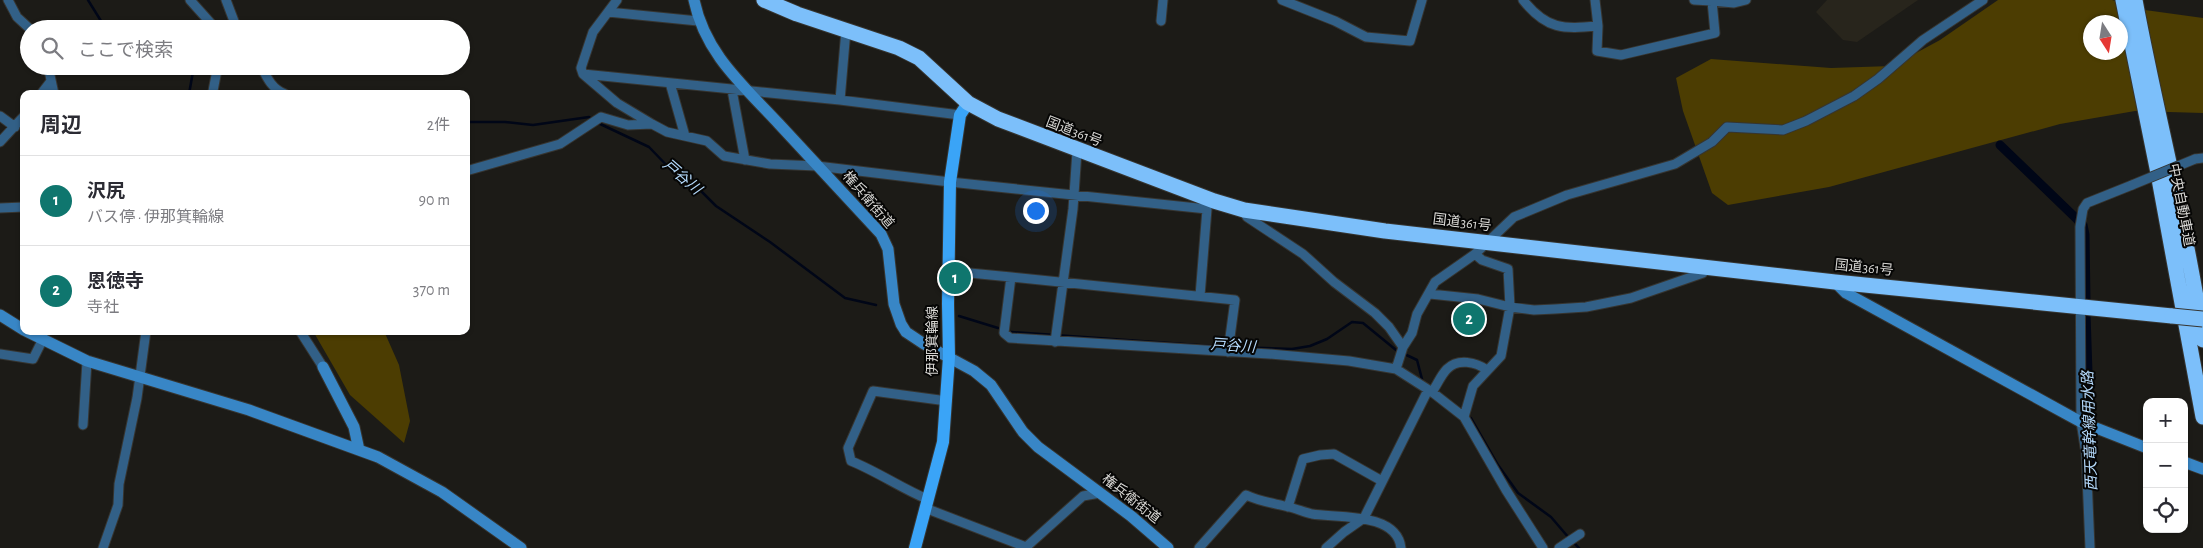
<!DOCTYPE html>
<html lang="ja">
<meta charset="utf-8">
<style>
:root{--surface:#fff;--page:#f7f7f7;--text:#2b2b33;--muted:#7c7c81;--line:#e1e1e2;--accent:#0f766e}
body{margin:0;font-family:"Alegreya Sans","Noto Sans JP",sans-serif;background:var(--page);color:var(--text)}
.controls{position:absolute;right:15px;bottom:15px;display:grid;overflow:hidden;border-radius:10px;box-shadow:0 1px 4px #0004}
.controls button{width:45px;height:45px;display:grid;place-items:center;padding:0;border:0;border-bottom:1px solid var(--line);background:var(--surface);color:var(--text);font:25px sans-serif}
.compass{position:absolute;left:2083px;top:15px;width:45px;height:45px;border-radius:50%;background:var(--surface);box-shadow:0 1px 4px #0004;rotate:168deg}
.you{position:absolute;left:1035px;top:210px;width:18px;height:18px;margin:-12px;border:4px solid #fff;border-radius:50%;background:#1a73e8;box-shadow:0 0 0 8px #1a73e833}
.badge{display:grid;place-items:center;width:32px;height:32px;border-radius:50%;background:var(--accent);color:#fff;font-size:16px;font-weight:700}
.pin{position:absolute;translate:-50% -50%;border:2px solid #fff;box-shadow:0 1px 5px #0006}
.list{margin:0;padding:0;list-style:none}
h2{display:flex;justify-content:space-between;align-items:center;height:65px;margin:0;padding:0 20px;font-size:21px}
h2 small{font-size:16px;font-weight:400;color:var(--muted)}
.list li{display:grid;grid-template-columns:32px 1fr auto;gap:15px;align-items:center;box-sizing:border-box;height:90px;padding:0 20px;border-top:1px solid var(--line)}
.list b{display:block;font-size:19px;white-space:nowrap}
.list p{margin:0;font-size:16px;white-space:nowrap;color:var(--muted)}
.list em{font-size:16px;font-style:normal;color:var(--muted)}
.icon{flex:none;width:28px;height:28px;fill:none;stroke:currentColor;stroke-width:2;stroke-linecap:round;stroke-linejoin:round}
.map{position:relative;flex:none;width:2203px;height:548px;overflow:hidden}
.search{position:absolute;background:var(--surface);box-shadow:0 1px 4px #0004;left:20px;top:20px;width:450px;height:55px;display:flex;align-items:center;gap:12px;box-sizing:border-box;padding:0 18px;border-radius:28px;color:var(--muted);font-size:19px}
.panel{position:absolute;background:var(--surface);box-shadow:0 1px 4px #0004;left:20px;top:90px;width:450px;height:245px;border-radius:10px}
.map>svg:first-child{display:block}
.built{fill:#28251c}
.forest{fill:#4c3d02;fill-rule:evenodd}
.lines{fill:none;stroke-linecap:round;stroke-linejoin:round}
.stream{stroke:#000617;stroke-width:2.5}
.canal{stroke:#000617;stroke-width:9}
.street-casing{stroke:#363531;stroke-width:11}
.secondary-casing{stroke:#363531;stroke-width:13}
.primary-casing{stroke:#363531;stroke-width:14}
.highway-casing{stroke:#363531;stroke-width:17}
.street{stroke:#326087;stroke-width:9}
.secondary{stroke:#3886c6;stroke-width:11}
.primary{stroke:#3aa4f7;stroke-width:12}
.highway{stroke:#7cbffa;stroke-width:15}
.street-bridge-casing{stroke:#363531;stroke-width:11;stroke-linecap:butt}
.highway-bridge-casing{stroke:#363531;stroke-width:17;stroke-linecap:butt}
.street-bridge{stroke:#326087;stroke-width:9}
.highway-bridge{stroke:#7cbffa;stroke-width:15}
.labels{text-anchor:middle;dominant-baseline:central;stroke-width:4;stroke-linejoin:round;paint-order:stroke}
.street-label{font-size:14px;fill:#d8d7d4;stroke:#060605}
.water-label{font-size:15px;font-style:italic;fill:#b4d9fb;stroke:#060605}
</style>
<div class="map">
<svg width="2203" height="548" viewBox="0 0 2203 548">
<rect width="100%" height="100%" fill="#1c1b17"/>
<path class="built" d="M1827 0H1918L1857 42 1843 40 1816 12Z"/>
<path class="forest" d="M1998 0H2112L2145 10 2203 18V113L2135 111 2060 124 1829 187 1728 205 1712 193 1683 111 1676 78 1711 59 1831 68 1892 66 1940 40ZM2090 22H2120V52H2090Z
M313 331H384L399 365 410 421 404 443 350 395Z"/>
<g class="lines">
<path class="stream" d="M88 0 106 29
M189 94 194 66
M466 122H505L533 125 589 117 592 119
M596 122 649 147 674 173 701 191 716 206 770 242 845 298 876 305
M959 316 998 328
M1011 332 1226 347
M1232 347 1292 349 1310 346 1327 339 1352 322 1363 323 1396 350 1417 360 1422 379
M1471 418 1498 465 1518 493 1551 517 1569 538
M1573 542 1579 548"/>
<path class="canal" d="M2000 145 2083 225 2085 235 2086 301
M2086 314 2091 463"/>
<g class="street-casing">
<path id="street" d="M8 0 17 17 30 29
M190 0 216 29
M226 0 237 29
M617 0 593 32 581 68 583 74 617 103 652 124 667 132 707 141 724 156 770 164 817 166 950 182 1207 209 1200 296
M1282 0 1335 21 1366 37 1410 41 1422 0
M1523 0C1547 30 1563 29 1598 26
M1595 0 1598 26 1597 51 1621 55 1715 33 1712 1 1734 3 1746 0
M1694 0 1712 1
M608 12 698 21
M1161 21 1163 0
M48 66 54 94
M261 66C267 78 272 89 285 94
M583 74 840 100 960 115
M670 83 685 136
M732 90 745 160
M213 91 217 70 216 66
M41 94 51 81
M840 100 846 30
M0 116 15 127
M0 142 24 116
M2195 159 2203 158
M466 171 560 144 601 117 628 125 652 124
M0 208 24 207
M1244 210 1247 217 1303 254 1334 282 1375 313 1389 327 1403 347
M949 271 1011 277 1004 333 1010 338 1269 354 1349 361 1396 369 1432 392 1464 417 1506 490 1543 548
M1011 277 1235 300 1228 352
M1430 294 1478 299 1510 307 1534 310 1555 309 1586 307 1631 298 1703 273 1707 267
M300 331 323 367
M1055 342 1073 209 1077 151
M0 354 33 359 42 341
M1396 369 1403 347 1412 333 1417 314 1435 282 1475 254 1514 217 1567 195 1675 164 1712 142 1727 127 1783 130 1806 121 1854 96 1878 79 1923 40 1983 0
M1432 392C1437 385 1441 375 1447 369 1458 358 1476 362 1487 370
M1464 417 1473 386 1501 356 1510 307 1508 269 1482 260 1475 254
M83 425 87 361
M927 499C901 488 878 472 851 461L848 448 873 391 947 401
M1288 507 1303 459 1320 455 1334 454 1382 481
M925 508 1026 547
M103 548 118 505 119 484 137 398 146 331
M1025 548 1083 496 1100 493
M1199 548 1246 495C1261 502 1273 503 1289 507 1297 509 1304 512 1312 514 1337 518 1397 512 1401 548
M1326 548 1344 532 1364 518 1428 390
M1559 548 1580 534
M2090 548 2086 453 2081 422 2080 227 2083 209 2087 203 2132 185"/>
</g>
<g class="secondary-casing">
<path id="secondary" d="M694 0C705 54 744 86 779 124 813 161 847 197 881 234L888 249 894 304 901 324 906 332 924 344 974 371 991 385 1023 432 1038 447 1131 516 1168 548
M1835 282 1846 293 2081 422 2147 448
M0 315 24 330
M26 331 87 361 249 410 378 457 442 492 521 548
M323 367 354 427 359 450
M2184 462 2203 469"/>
</g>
<g class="primary-casing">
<path id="primary" d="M915 548 943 442 949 357 948 304 950 182 960 115 968 103"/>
</g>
<g class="highway-casing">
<path id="highway" d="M764 0 797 14 899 48 919 58 968 103 998 119 1214 201 1244 210 1385 231 1835 282 2172 316
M2123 0 2157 168 2203 417
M2135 0C2156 113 2186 225 2203 340"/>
</g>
<use href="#street" class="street"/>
<use href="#secondary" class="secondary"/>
<use href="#primary" class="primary"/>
<use href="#highway" class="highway"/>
<g class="street-bridge-casing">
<path id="street-bridge" d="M2132 185 2195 159"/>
</g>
<g class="highway-bridge-casing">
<path id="highway-bridge" d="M2172 316 2203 319"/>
</g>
<use href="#street-bridge" class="street-bridge"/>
<use href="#highway-bridge" class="highway-bridge"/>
</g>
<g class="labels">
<g class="street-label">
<text transform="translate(1074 132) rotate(21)">国道361号</text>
<text transform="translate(868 200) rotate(49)">権兵衛街道</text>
<text transform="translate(2181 205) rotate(79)">中央自動車道</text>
<text transform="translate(1462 223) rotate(7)">国道361号</text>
<text transform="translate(1864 268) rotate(6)">国道361号</text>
<text transform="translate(933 341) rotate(-90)">伊那箕輪線</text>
<text transform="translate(1131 499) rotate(38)">権兵衛街道</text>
</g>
<g class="water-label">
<text transform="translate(682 177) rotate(41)">戸谷川</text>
<text transform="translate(1233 346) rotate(4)">戸谷川</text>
<text transform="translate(2090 431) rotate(-92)">西天竜幹線用水路</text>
</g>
</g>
</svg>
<div class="controls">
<button>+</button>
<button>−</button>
<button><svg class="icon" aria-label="locate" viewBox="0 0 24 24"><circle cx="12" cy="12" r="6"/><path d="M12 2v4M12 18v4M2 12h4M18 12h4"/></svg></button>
</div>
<svg class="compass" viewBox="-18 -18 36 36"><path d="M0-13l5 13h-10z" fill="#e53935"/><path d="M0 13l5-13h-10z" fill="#7c7c81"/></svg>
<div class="you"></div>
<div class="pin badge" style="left:955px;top:278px">1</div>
<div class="pin badge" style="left:1469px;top:319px">2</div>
<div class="search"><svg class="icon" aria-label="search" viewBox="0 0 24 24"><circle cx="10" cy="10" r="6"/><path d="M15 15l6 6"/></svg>ここで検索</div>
<section class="panel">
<h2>周辺<small>2件</small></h2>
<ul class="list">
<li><span class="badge">1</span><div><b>沢尻</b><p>バス停 · 伊那箕輪線</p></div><em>90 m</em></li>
<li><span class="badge">2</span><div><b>恩徳寺</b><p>寺社</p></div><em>370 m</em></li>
</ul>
</section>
</div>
